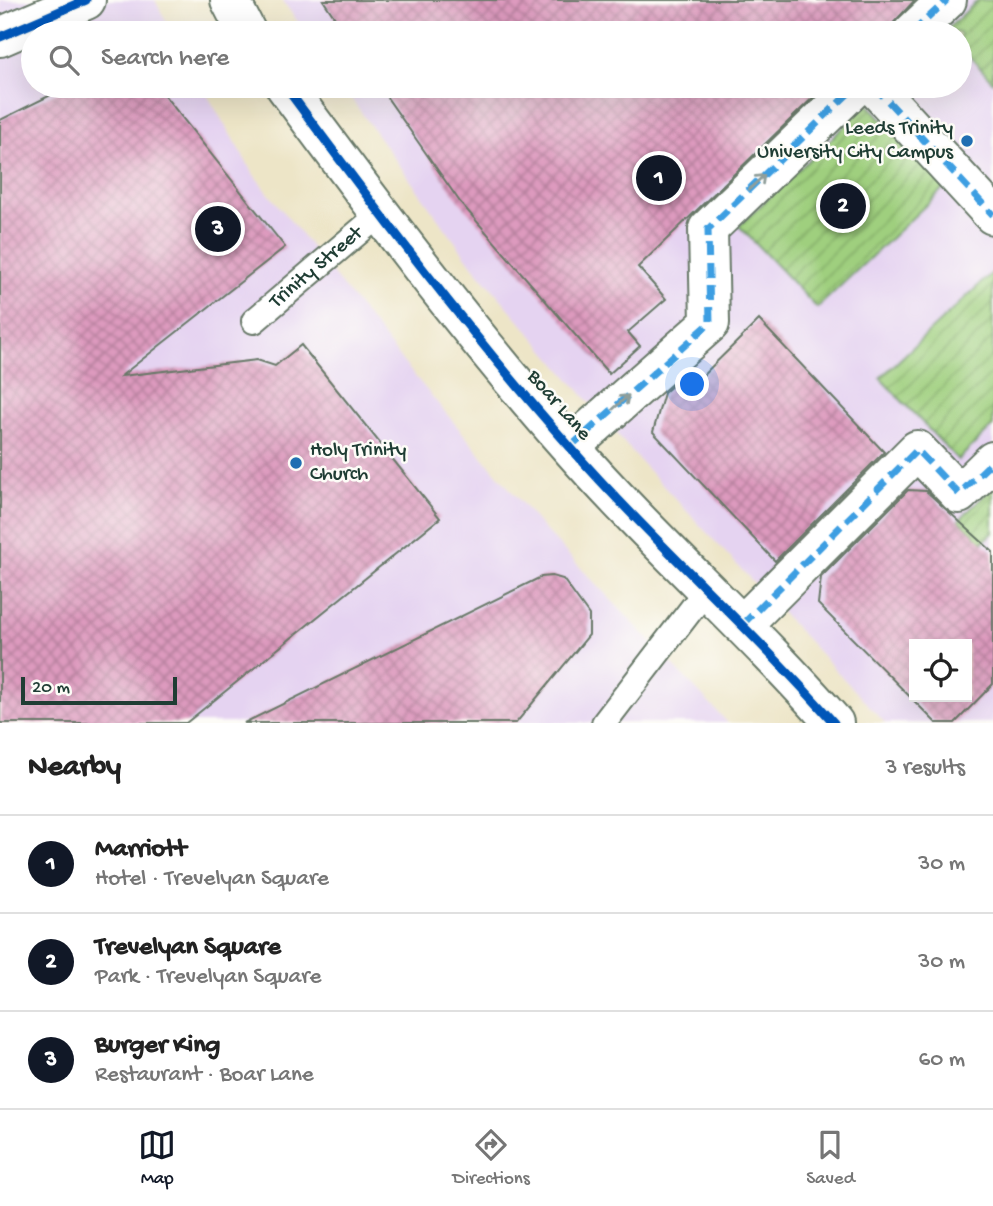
<!DOCTYPE html>
<meta charset="utf-8">
<style>
:root{--surface:#fff;--page:#f2f2f2;--text:#222;--muted:#767676;--line:#e0e0e0;--accent:#111827}
body{margin:0;font-family:"Gochi Hand",sans-serif;background:var(--page);color:var(--text)}
.controls{position:absolute;right:21px;bottom:21px;display:grid;overflow:hidden;border-radius:0px;box-shadow:0 7px 28px #0002}
.controls button{width:63px;height:63px;display:grid;place-items:center;padding:0;border:0;border-bottom:2px solid var(--line);background:var(--surface);color:var(--text);font:35px sans-serif}
.scale{position:absolute;left:21px;bottom:18px;width:156px;box-sizing:border-box;padding-left:7px;border:4px solid #1f3d34;border-top:0;font-size:19px;line-height:24px;white-space:nowrap;color:#1f3d34;-webkit-text-stroke:5px #fdfcf7;paint-order:stroke}
.you{position:absolute;left:693px;top:385px;width:24px;height:24px;margin:-18px;border:5px solid #fff;border-radius:50%;background:#1a73e8;box-shadow:0 0 0 10px #1a73e833}
.badge{display:grid;place-items:center;width:46px;height:46px;border-radius:50%;background:var(--accent);color:#fff;font-size:23px;font-weight:700}
.pin{position:absolute;translate:-50% -50%;border:4px solid #fff;box-shadow:0 2px 7px #0006}
.list{margin:0;padding:0;list-style:none}
h2{display:flex;justify-content:space-between;align-items:center;height:91px;margin:0;padding:0 28px;font-size:30px}
h2 small{font-size:23px;font-weight:400;color:var(--muted)}
.list li{display:grid;grid-template-columns:46px 1fr auto;gap:21px;align-items:center;box-sizing:border-box;height:98px;padding:0 28px;border-top:2px solid var(--line)}
.list b{display:block;font-size:26px;white-space:nowrap}
.list p{margin:0;font-size:23px;white-space:nowrap;color:var(--muted)}
.list em{font-size:23px;font-style:normal;color:var(--muted)}
.icon{flex:none;width:38px;height:38px;fill:none;stroke:currentColor;stroke-width:2;stroke-linecap:round;stroke-linejoin:round}
.map{position:relative;flex:none;width:993px;height:723px;overflow:hidden}
.search{position:absolute;background:var(--surface);box-shadow:0 7px 28px #0002;left:21px;right:21px;top:21px;height:77px;display:flex;align-items:center;gap:18px;box-sizing:border-box;padding:0 24px;border-radius:38px;color:var(--muted);font-size:26px}
.sheet{height:385px;background:var(--surface)}
nav{display:flex;justify-content:space-around;align-items:center;box-sizing:border-box;height:98px;border-top:2px solid var(--line);background:var(--surface);font-size:19px;color:var(--muted)}
nav a{display:grid;justify-items:center;gap:4px}
nav .on{color:var(--accent)}
.map>svg:first-child{display:block}
.built{fill:#e5d3f1;fill-rule:evenodd}
.garden{fill:url(#garden-furrows);stroke:#5f8659;stroke-width:2}
.building{fill:url(#building-cross-hatch);fill-rule:evenodd}
.lines{fill:none;stroke-linecap:round;stroke-linejoin:round}
.lane-casing{stroke:#677867;stroke-width:28}
.street-casing{stroke:#677867;stroke-width:42}
.lane{stroke:#fff;stroke-width:24}
.street{stroke:#fff;stroke-width:38}
.quiet{stroke:#3c9ee2;stroke-width:7;stroke-dasharray:14 7;stroke-linecap:butt}
.cycleway-casing{stroke:#fdfcf7;stroke-width:13}
.cycleway{stroke:#0057b8;stroke-width:9}
.oneway{stroke:#8f9e9a}
.poi-dot{fill:#1f6fb2;stroke:#fdfcf7;stroke-width:2.5}
.labels{text-anchor:middle;dominant-baseline:central;stroke-width:5;stroke-linejoin:round;paint-order:stroke}
.poi-label{font-size:21px;fill:#1f3d34;stroke:#fdfcf7;text-anchor:end}
.street-label{font-size:21px;fill:#1f3d34;stroke:#fdfcf7}
</style>
<div class="map">
<svg width="993" height="723" viewBox="0 0 993 723">
<defs>
<pattern id="garden-furrows" width="10" height="10" patternUnits="userSpaceOnUse" patternTransform="scale(1.75)"><rect width="10" height="10" fill="#9fcf7e"/><path d="M-1 1l2-2M0 10L10 0M9 11l2-2" fill="none" stroke="#81a968"/></pattern>
<pattern id="building-cross-hatch" width="8" height="8" patternUnits="userSpaceOnUse" patternTransform="scale(1.75)"><rect width="8" height="8" fill="#dd9abe"/><path d="M0 0l8 8M0 8l8-8" fill="none" stroke="#b37f9b"/></pattern>
</defs>
<rect width="100%" height="100%" fill="#fdfcf7"/>
<filter id="ink" filterUnits="userSpaceOnUse"><feTurbulence type="fractalNoise" baseFrequency=".0143" numOctaves="2"/><feDisplacementMap in="SourceGraphic" scale="14" xChannelSelector="R" yChannelSelector="G"/><feConvolveMatrix kernelMatrix="1 2 1 2 8 2 1 2 1" color-interpolation-filters="sRGB"/></filter>
<filter id="wash" filterUnits="userSpaceOnUse"><feTurbulence type="fractalNoise" baseFrequency=".00686" numOctaves="4" result="noise"/><feDisplacementMap in="SourceGraphic" scale="28" xChannelSelector="R" yChannelSelector="G"/><feGaussianBlur stdDeviation="1.57" result="paint"/><feColorMatrix in="noise" values="0 0 0 0 0 0 0 0 0 0 0 0 0 0 0 0 0 1.4 0 .05"/><feComposite in="paint" operator="in"/></filter>
<g filter="url(#wash)">
<rect width="100%" height="100%" fill="#ede5c7"/>
<path class="built" d="M0 0H155L172 33H33V86H202L254 175 403 362 541 526 728 723H0Z
M282 0H993V723H885L638 459 472 265 342 86H960V33H306ZM914 644H967V697H914Z"/>
<path class="garden" d="M978 0H993V82L960 46V33L945 31Z
M868 104 946 186 817 308 739 226Z
M993 272V426L958 460 880 378Z
M993 487V533L982 543 959 520Z"/>
<g id="blocks">
<path class="building" d="M323 0H915L884 33H345Z
M69 86H157L285 247 121 376 257 360 275 366 301 345 440 518 186 723H0V120Z
M379 86H825L638 267 666 299 628 332 640 346 609 374 460 202Z
M759 320 884 452 775 561 653 432 664 393 674 384 684 394Z
M908 490 926 491 993 552V684L955 723H936L818 604 821 577ZM914 644H967V697H914Z
M552 576 563 579 589 615V635L516 723H244L541 577Z"/>
</g>
</g>
<g filter="url(#ink)">
<use href="#blocks" fill-opacity="0" stroke="#677867" stroke-width="2"/>
<g class="lines">
<g class="lane-casing">
<g id="lane">
<path id="s1" d="M254 321 380 214"/>
<path d="M604 723 707 589"/>
</g>
</g>
<g class="street-casing">
<path id="street" d="M230 0 247 33
M912 33 947 0
M0 37 86 0
M285 86C376 209 468 332 570 447 654 543 750 627 834 723
M874 86 993 215
M570 447 710 323 708 229 856 86
M742 625 917 450 959 494 993 461"/>
</g>
<use href="#lane" class="lane"/>
<use href="#street" class="street"/>
<path class="quiet" d="M912 33 947 0
M874 86 993 215
M570 447 710 323 708 229 856 86
M742 625 917 450 959 494 993 461"/>
<g class="cycleway-casing">
<path id="cycleway" d="M0 37 86 0
M285 86C376 209 468 332 570 447 654 543 750 627 834 723"/>
</g>
<use href="#cycleway" class="cycleway"/>
</g>
<defs><path id="oneway-shaft" d="M-6 0H5M1.5-3L5.5 0L1.5 3" fill="none" stroke-width="1.6" stroke-linecap="round" stroke-linejoin="round" transform="scale(1.75)"/></defs>
<g class="oneway">
<use href="#oneway-shaft" transform="translate(757 182) rotate(-44)"/>
<use href="#oneway-shaft" transform="translate(621 402) rotate(-42)"/>
</g>
</g>
<g class="poi-dot">
<circle cx="967" cy="141" r="7"/>
<circle cx="296" cy="463" r="7"/>
</g>
<g class="labels">
<g class="poi-label">
<text x="953" y="129">Leeds Trinity<tspan x="953" dy="24">University City Campus</tspan></text>
<text x="310" y="451" text-anchor="start">Holy Trinity<tspan x="310" dy="24">Church</tspan></text>
</g>
<g class="street-label">
<text stroke="none"><textPath href="#s1" startOffset="82">Trinity Street</textPath></text>
<text transform="translate(558 406) rotate(49)">Boar Lane</text>
</g>
</g>
</svg>
<div class="controls">
<button><svg class="icon" aria-label="locate" viewBox="0 0 24 24"><circle cx="12" cy="12" r="6"/><path d="M12 2v4M12 18v4M2 12h4M18 12h4"/></svg></button>
</div>
<div class="scale">20 m</div>
<div class="you"></div>
<div class="pin badge" style="left:659px;top:178px">1</div>
<div class="pin badge" style="left:843px;top:206px">2</div>
<div class="pin badge" style="left:218px;top:229px">3</div>
<div class="search"><svg class="icon" aria-label="search" viewBox="0 0 24 24"><circle cx="10" cy="10" r="6"/><path d="M15 15l6 6"/></svg>Search here</div>
</div>
<section class="sheet">
<h2>Nearby<small>3 results</small></h2>
<ul class="list">
<li><span class="badge">1</span><div><b>Marriott</b><p>Hotel · Trevelyan Square</p></div><em>30 m</em></li>
<li><span class="badge">2</span><div><b>Trevelyan Square</b><p>Park · Trevelyan Square</p></div><em>30 m</em></li>
<li><span class="badge">3</span><div><b>Burger King</b><p>Restaurant · Boar Lane</p></div><em>60 m</em></li>
</ul>
</section>
<nav>
<a class="on"><svg class="icon" aria-label="map" viewBox="0 0 24 24"><path d="M3 6l6-2 6 2 6-2v14l-6 2-6-2-6 2zM9 4v14M15 6v14"/></svg>Map</a>
<a><svg class="icon" aria-label="directions" viewBox="0 0 24 24"><path d="M12 3l9 9-9 9-9-9zM9 14v-3h6M13 9l2 2-2 2"/></svg>Directions</a>
<a><svg class="icon" aria-label="saved" viewBox="0 0 24 24"><path d="M7 4h10v16l-5-4-5 4z"/></svg>Saved</a>
</nav>
